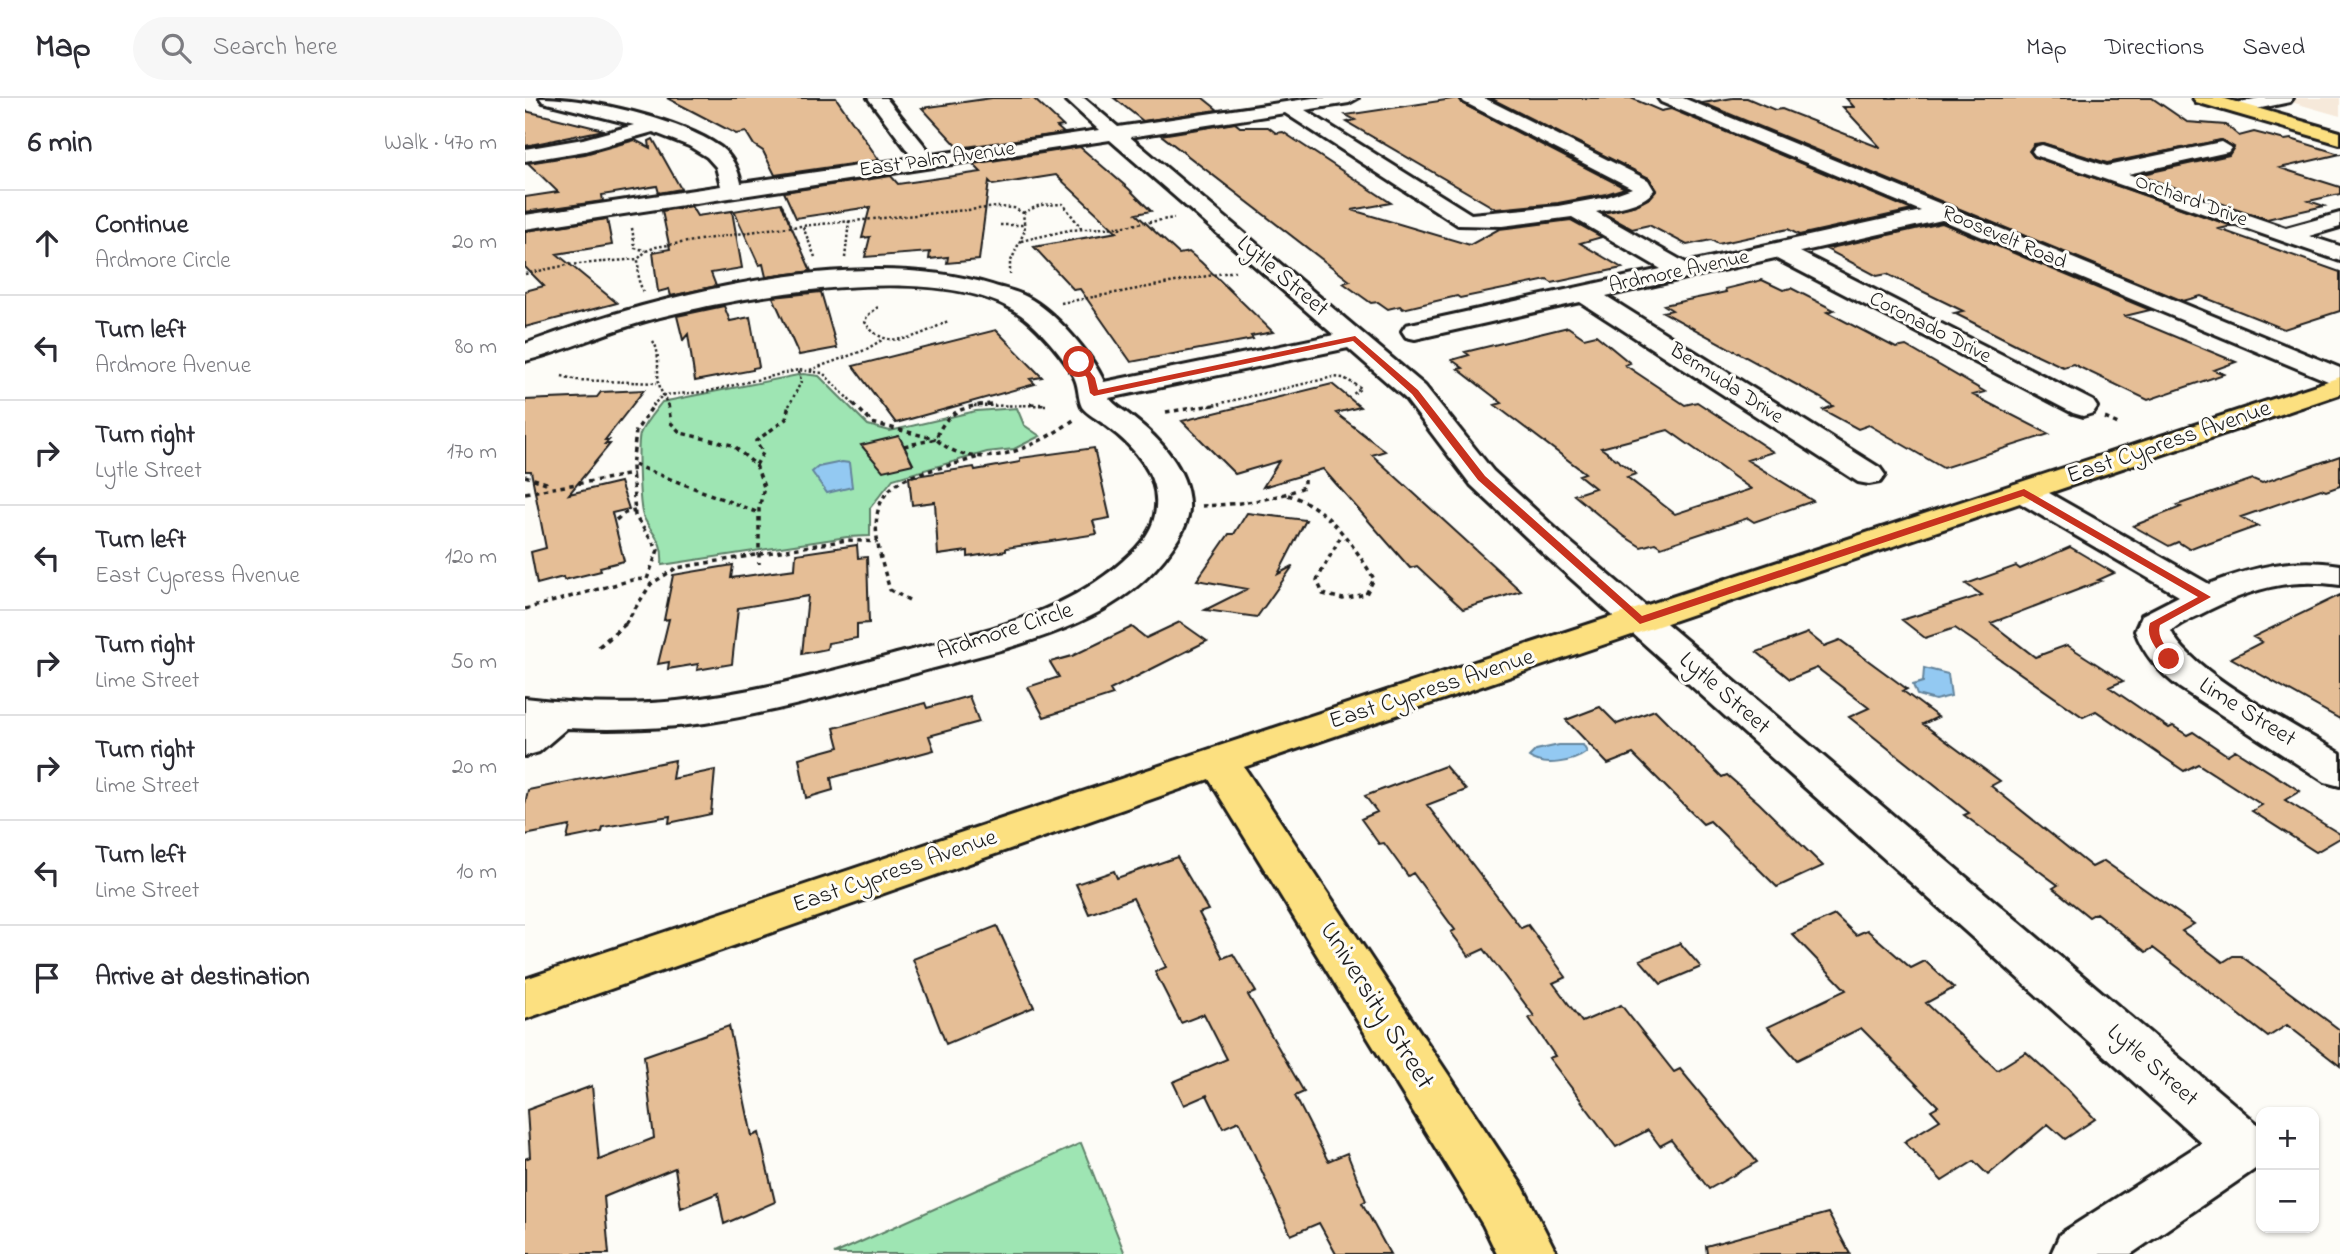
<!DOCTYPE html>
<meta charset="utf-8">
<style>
:root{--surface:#fff;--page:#f7f7f7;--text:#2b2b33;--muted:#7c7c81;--line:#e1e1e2}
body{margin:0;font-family:"Indie Flower",sans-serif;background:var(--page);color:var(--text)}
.controls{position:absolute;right:21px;bottom:21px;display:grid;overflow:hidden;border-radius:14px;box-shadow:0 2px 5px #0004}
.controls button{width:63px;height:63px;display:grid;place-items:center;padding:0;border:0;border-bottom:2px solid var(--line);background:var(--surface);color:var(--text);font:35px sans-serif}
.stop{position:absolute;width:21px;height:21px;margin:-16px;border:5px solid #c8321e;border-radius:50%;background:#fff}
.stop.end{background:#c8321e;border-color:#fff;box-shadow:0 2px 7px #0008}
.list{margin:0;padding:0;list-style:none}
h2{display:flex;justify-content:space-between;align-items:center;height:91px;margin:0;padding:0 28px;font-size:30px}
h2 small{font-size:23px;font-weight:400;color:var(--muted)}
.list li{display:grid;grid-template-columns:46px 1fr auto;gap:21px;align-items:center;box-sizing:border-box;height:105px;padding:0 28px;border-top:2px solid var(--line)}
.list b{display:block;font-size:26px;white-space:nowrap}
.list p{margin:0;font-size:23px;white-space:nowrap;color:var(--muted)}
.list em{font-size:23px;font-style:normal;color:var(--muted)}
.icon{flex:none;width:38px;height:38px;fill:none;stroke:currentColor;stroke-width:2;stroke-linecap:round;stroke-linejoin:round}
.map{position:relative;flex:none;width:1815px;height:1156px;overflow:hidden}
header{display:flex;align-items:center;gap:42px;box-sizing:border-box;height:98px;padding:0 35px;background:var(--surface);border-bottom:2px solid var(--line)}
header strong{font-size:33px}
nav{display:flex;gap:38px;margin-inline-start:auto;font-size:24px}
.search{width:490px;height:63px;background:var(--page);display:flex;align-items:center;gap:18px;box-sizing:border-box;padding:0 24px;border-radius:38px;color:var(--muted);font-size:26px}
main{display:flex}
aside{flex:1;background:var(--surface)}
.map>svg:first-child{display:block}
.built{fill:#f6e9da}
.green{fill:#9ee5b3;stroke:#5d8068;stroke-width:2}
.water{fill:#93c9f2;stroke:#63849c;stroke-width:2}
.building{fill:#e5be96;stroke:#1c1c1c;stroke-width:2;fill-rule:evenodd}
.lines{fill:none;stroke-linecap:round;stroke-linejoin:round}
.minor-casing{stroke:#1c1c1c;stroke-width:6}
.major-casing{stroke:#1c1c1c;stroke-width:6}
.path-far2{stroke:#1c1c1c;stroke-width:2.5;stroke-dasharray:2.5 2.5;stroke-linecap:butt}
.path-far1{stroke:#1c1c1c;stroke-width:3.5;stroke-dasharray:4.5 4.5;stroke-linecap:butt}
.path{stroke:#1c1c1c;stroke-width:4.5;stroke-dasharray:5 5;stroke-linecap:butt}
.minor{fill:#fdfcf7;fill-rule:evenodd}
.major{fill:#fce080;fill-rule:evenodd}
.route{fill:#c8321e}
.labels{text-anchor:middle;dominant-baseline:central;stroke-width:6;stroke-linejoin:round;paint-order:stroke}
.far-street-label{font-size:21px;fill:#1c1c1c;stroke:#fdfcf7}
.street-label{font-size:24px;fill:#1c1c1c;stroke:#fdfcf7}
.near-street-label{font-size:28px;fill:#1c1c1c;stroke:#fdfcf7}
</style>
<header>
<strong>Map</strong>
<div class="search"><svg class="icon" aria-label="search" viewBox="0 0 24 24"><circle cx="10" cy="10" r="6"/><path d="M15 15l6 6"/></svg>Search here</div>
<nav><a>Map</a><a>Directions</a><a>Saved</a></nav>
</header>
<main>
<aside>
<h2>6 min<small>Walk · 470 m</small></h2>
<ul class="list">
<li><svg class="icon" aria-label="ahead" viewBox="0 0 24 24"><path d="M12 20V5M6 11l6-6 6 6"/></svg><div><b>Continue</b><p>Ardmore Circle</p></div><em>20 m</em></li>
<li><svg class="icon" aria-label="left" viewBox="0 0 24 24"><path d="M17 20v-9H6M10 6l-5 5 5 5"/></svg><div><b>Turn left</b><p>Ardmore Avenue</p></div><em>80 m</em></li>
<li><svg class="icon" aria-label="right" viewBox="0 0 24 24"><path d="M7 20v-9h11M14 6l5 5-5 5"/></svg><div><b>Turn right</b><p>Lytle Street</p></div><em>170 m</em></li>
<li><svg class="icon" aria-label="left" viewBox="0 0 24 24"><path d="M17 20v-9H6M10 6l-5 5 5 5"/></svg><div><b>Turn left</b><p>East Cypress Avenue</p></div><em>120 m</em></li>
<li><svg class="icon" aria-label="right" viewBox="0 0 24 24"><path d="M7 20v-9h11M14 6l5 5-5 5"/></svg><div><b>Turn right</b><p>Lime Street</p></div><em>50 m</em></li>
<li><svg class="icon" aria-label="right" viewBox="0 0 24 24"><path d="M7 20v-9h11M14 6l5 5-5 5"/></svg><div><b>Turn right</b><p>Lime Street</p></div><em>20 m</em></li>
<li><svg class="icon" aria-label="left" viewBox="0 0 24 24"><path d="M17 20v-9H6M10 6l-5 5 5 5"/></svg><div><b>Turn left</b><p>Lime Street</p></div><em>10 m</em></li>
<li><svg class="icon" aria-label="arrive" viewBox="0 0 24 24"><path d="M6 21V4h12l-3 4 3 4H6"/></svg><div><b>Arrive at destination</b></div></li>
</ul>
</aside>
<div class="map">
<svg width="1815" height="1156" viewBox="0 0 1815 1156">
<rect width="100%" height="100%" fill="#fdfcf7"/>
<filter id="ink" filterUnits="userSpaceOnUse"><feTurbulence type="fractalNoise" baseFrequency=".0143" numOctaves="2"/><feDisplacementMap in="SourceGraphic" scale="14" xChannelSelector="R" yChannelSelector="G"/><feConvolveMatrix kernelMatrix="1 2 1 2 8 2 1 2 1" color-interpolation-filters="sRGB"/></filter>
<g filter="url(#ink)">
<path class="built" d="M1752 0H1815V18Z"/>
<path class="green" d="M278 276 294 278 343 327 365 333 451 313 492 310 499 327 515 338 489 351 462 354 368 381 345 410V438L322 439 137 467C139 441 128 439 118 418 114 408 112 345 115 336 119 325 130 313 137 304Z
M556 1045 600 1156H309Z"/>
<path class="water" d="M317 364 324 365 327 389 302 395 287 374 293 369Z
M1399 570 1423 576 1426 598 1410 602 1392 597 1388 587 1398 584Z
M1034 647H1058L1062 654C1049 664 1019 670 1004 659L1011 652Z"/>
<path class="building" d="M142 0H311L354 62 250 77 238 53 229 47 221 34 211 36Z
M467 0H508L538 28 532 29 539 35 434 50 397 10Z
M589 0H678L693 12 618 23Z
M934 0 938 6 1100 90 1081 96 1033 105 971 111 822 24 830 22 821 17Z
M965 0H1106L1136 13 1146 11 1387 112 1274 137 1263 131 1193 146 1186 142 1162 147 1124 127 1107 131 1078 115 1111 107 1125 100 1132 92 1124 80Z
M1208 0H1222L1250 12 1257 11 1356 50 1318 9H1329L1321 0H1627L1662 24 1701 27 1714 38 1729 34 1760 42 1766 41 1815 56 1755 70 1815 89V96L1784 103 1799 108 1742 121 1613 77 1704 57 1709 49 1697 42 1582 65 1518 45 1509 46 1504 53 1509 59 1707 128 1694 131 1815 174V213L1759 231 1676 198 1658 203 1178 5Z
M0 13 26 19 79 32 0 48Z
M710 25 715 29H743L751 35 758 34 866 105 827 112 945 147 974 131 1046 122 1077 139 1055 145 1097 170 1027 185 1022 182 935 200 932 198 878 211 875 208 863 211 853 204 846 205 818 185 825 183 636 37Z
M128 41 156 91 134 95 132 88 77 97 78 103 0 114V99L33 94 3 65 60 56 110 42 125 50 124 43Z
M555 49 604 91 626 113 611 116 654 156 664 154 676 164 748 234 726 238 728 241 606 264 555 191 549 192 509 149 592 134 531 77 468 87 464 83 454 162 422 165 423 159 404 161 405 154 340 159 345 139 337 140 345 109 271 120 259 94 366 78 373 86 456 74 448 66Z
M256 105 286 173 241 179 238 166 234 167 209 113Z
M166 108 172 118 207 113 217 170 186 175 191 188 146 198 144 191 133 194 128 154 145 151 137 113Z
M82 121 87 147 32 156 92 205 0 229V193L19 188 0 169V133Z
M1417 125 1625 212 1600 218 1711 264 1689 272 1699 276 1623 302 1548 266 1538 269 1504 253 1429 215 1438 213 1362 176 1352 178 1301 151Z
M1237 182 1258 192 1266 190 1309 212 1302 214 1371 250 1381 248 1460 294 1448 297 1524 336 1418 370 1344 327 1333 331 1298 312 1308 308 1296 300 1138 214 1147 212 1139 207 1201 194 1200 191Z
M296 194 312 250 274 257 248 199Z
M199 208 205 223 225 219 234 269 228 270V272L170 283 163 236 158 242 152 218Z
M1043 229 1059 240 1071 237 1105 265 1100 267 1160 307 1172 304 1248 354 1222 362 1288 403 1229 424 1223 420 1136 449 1130 445 1116 449 1099 438 1049 397 1070 390 1054 377 1060 375 970 307 977 305 933 271 938 270 927 262 944 257 940 254ZM1143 332 1191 366 1226 391 1150 416 1102 379 1111 376 1076 350Z
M471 232 517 279 505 281 510 286 371 325 328 268Z
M807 286 835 309 811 315 860 353 847 357 996 493 938 511 892 468 885 470 798 371 738 389 754 363 710 376 657 323Z
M119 292 80 342H84L80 346H85L44 396 95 384 104 411 87 415 99 463 75 469 76 473 39 482 38 479 12 486 6 454 21 450 6 373H0V302L72 299 76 294Z
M374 338 388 366 358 373 336 347Z
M569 350 585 420 568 423 572 436 481 450V453L443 459V453L413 457 410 404 387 407 384 379 449 369 450 372 495 364V360Z
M1815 358V388L1801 393 1796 391 1716 419 1733 428 1680 447 1679 445 1664 451 1653 444 1644 448 1608 428 1656 409 1652 407 1728 381 1737 385Z
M722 415 781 422 753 476 768 468 732 519 680 512 722 491 672 482 704 436H709Z
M332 447 333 460 342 459 344 525 332 526V540L303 545 302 551 277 556 283 498 213 510 207 566 172 572 173 566 143 571 144 564 133 566 144 521 139 522 148 477 208 467 206 480 248 474 270 471 271 456Z
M1545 449 1589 475 1573 482 1576 483 1466 525 1510 559 1542 547 1598 583 1584 589 1644 630 1648 628 1662 637 1668 634 1702 657 1710 652 1775 693 1760 702 1815 736V740L1791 754 1727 713 1737 707 1673 666 1659 673 1571 613 1558 619 1430 530 1400 540 1377 522 1457 497 1441 486 1491 468 1495 471Z
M1815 497V621L1706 560 1737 544 1728 539Z
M655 524 682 543 585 592 588 597 519 619 503 589 534 579 525 564 547 558 607 529 621 540Z
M1283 535 1299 548 1315 542 1382 591 1378 593 1413 619 1398 626 1475 683 1466 688 1567 769 1579 763 1669 826 1657 833 1698 864 1708 858H1716L1815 932V968L1762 927 1743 939 1628 850 1621 854 1571 815 1564 819 1528 790 1533 787 1439 717 1444 715 1324 619 1344 610 1292 570 1265 581 1232 554Z
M444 598 454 624 404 638 409 652 306 680 308 692 281 700 274 660 314 649 309 630 400 605 402 610Z
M1075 609 1092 626 1130 612 1197 679 1202 677 1234 705 1298 768 1252 789 1185 723 1178 726 1108 656 1083 666 1041 622Z
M150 662 147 681 190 672 186 716 144 725 145 718 78 729 77 734 42 741 45 728 0 737V706L3 692Z
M920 668 941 692 902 707 996 830 1003 827 1041 879 1028 885 1057 924 1096 907 1149 974 1155 971 1232 1064 1184 1091 1146 1042 1135 1048 1123 1032 1091 1049 1024 960 1030 958 1004 920 1009 918 959 851 944 858 926 834 930 832 888 775 883 778 859 745 854 746 836 721 852 714 840 698Z
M652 759 683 812 674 815 698 860 708 856 731 894 723 897 779 994 770 998 803 1063 822 1055 841 1103 837 1105 865 1156H811L794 1125 766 1137 714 1023 698 1030 682 997 659 1007 648 984 702 961 679 916 656 925 630 874 641 869 608 800 564 816 551 786 589 773 592 780Z
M1310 817 1331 837 1342 832 1386 870 1400 863 1429 890 1401 905 1472 972 1501 954 1542 991 1570 1021 1540 1041 1523 1026 1463 1077 1449 1063 1417 1083 1379 1044 1415 1022 1406 1012 1413 1008 1336 930 1272 962 1243 929 1321 892 1267 836Z
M472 828 509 909 421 946 388 861Z
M1155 845 1176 869 1136 886 1115 862Z
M204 928 227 1038 234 1035 250 1104 199 1126 193 1095 156 1110 150 1070 79 1099 84 1156H0V1061L5 1059 2 1012 67 988 74 1062 129 1040 119 958Z
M1303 1115 1325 1156H1182L1181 1148Z"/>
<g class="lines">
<g class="minor-casing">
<path id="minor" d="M15 0C63 0 155 21 195 49 207 58 213 71 216 85L388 60 343 0H361L407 57 574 32 539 0H559L593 29 788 0H833L824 5 780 12 946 116 1033 108 1082 99 1107 90 939 4 936 0H959L1123 82 1129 92C1117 108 1089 110 1071 114L1161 165 1396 113 1136 4 1133 0H1158L1815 270V288L1417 122 1275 154 1568 303 1572 309 1568 315 1558 318 1548 315 1250 160 1081 198 1355 370 1360 377 1355 384 1344 386 1333 384 1055 204 890 241 881 239 877 233 881 227 1136 171 1047 119 977 128 933 127 760 15 605 39 900 288 968 373 1044 443 1736 1029V1067L1606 1156H1526L1535 1136 1677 1045 1020 457 946 387 880 300 823 250 584 300C590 308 600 313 608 320 634 340 663 371 664 406 665 423 656 437 647 450 591 532 480 549 391 575 321 594 251 614 180 625 134 631 88 632 42 630L14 654 0 658V600C50 606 102 608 152 603 230 595 304 574 379 554 456 534 537 517 598 463 614 449 630 432 631 409 634 374 606 346 580 327 573 321 562 316 557 309 553 301 554 290 550 281 542 262 516 233 500 220 424 158 205 199 117 224 78 235 40 253 0 263V246C131 197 330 146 467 187 479 191 491 193 502 199 529 213 567 256 579 284L809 237 585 42 0 131V117L196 88 191 69 182 59 164 48 128 34 60 53 0 63V51L58 41 109 27 18 4Z
M1734 0H1768L1765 4 1712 15 1703 10 1706 6Z
M1696 44 1706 50 1703 54 1603 76 1761 130 1815 115V129L1784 138 1815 148V163L1510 57 1507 53 1510 49 1517 47 1582 68Z
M1499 384 1510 387 1684 486C1728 469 1768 459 1815 467V487C1761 479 1722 492 1674 517 1665 521 1653 526 1646 533 1665 574 1773 629 1815 655V688L1800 684 1655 590C1635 575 1619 557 1610 533L1617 517 1654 498 1488 401 1483 394 1488 387Z"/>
</g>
<g class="major-casing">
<path id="major" d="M1668 0H1697L1815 34V46L1671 4Z
M1815 279V296L719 669 998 1089 1032 1156H972L958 1127 684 681 0 921V881L679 653Z"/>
</g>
<path class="path-far2" d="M257 107 267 129
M498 115 515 107 538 106 557 131
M475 127H499
M278 129 290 159
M594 129 649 120
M107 130 110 150 120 152
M496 143 544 132 594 129 596 132
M320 160 324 123
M0 176 42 167 113 161
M118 194 114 183 113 161 121 153 131 149 244 131 473 109 489 110 498 115 500 132 485 165V176
M536 205 710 173
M353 209 342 218 340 224C360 256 396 237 423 223
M128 243C138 258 128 278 138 297L180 294 273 272 298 275 330 308
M285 272 340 252 357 242
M37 278 52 282 132 285
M127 308 138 297 143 308
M264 308 276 284 274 273
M449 308 521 307
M684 308 808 279 819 280 836 290 828 296"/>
<path class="path-far1" d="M143 306 146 325 156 335 207 347 231 367 239 389 234 411V466
M329 306 347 325 411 341
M466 306C438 308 420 314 411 341 452 379 513 348 550 321
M505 306 521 307
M641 314 696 306
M1580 320 1593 326
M379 348 411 341
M109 367 234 415
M231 367 238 355 231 343 261 321 264 306
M0 378 21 385 22 390
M0 395 108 376
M763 397C802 408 829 447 849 481L841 496 818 501 798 496 792 482 817 436
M677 408C712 406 746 403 779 389V382
M91 422 100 415 110 413
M122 481 133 452 110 418 107 369 111 333 129 306
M384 502 365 492C353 451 333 398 387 378 410 370 434 366 456 358
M0 511 107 482 121 481
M100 526 126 486 151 470 322 442 353 444"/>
<path class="path" d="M74 549 101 525"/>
<use href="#minor" class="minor"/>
<use href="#major" class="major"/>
</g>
</g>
<path class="route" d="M830 238 893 292 960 378 1117 518 1499 391 1686 499 1635 527C1631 540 1643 551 1650 561L1641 564C1633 552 1620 540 1625 525L1673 499 1498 398 1115 526 953 382 887 296 828 243 569 298 565 295 562 280 550 264 557 263 570 280 573 292Z"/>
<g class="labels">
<g class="far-street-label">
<text transform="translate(412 62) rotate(-8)">East Palm Avenue</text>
<text transform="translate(1666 103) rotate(20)">Orchard Drive</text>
<text transform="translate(1479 140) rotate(23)">Roosevelt Road</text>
<text transform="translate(1154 174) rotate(-12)">Ardmore Avenue</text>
<text transform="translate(1405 230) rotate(27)">Coronado Drive</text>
<text transform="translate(1201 286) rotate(33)">Bermuda Drive</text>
</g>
<g class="street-label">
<text transform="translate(757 179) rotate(40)">Lytle Street</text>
<text transform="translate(1644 345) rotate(-19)">East Cypress Avenue</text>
<text transform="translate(480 534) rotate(-18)">Ardmore Circle</text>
<text transform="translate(907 592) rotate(-18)">East Cypress Avenue</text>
<text transform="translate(1199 596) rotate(41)">Lytle Street</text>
<text transform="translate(1722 615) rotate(32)">Lime Street</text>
<text transform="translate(370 774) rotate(-19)">East Cypress Avenue</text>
<text transform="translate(1627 968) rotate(41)">Lytle Street</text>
</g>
<g class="near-street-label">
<text transform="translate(851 908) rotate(58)">University Street</text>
</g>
</g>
</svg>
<div class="controls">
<button>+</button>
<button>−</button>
</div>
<div class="stop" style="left:554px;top:264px"></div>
<div class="stop end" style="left:1644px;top:561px"></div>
</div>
</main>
